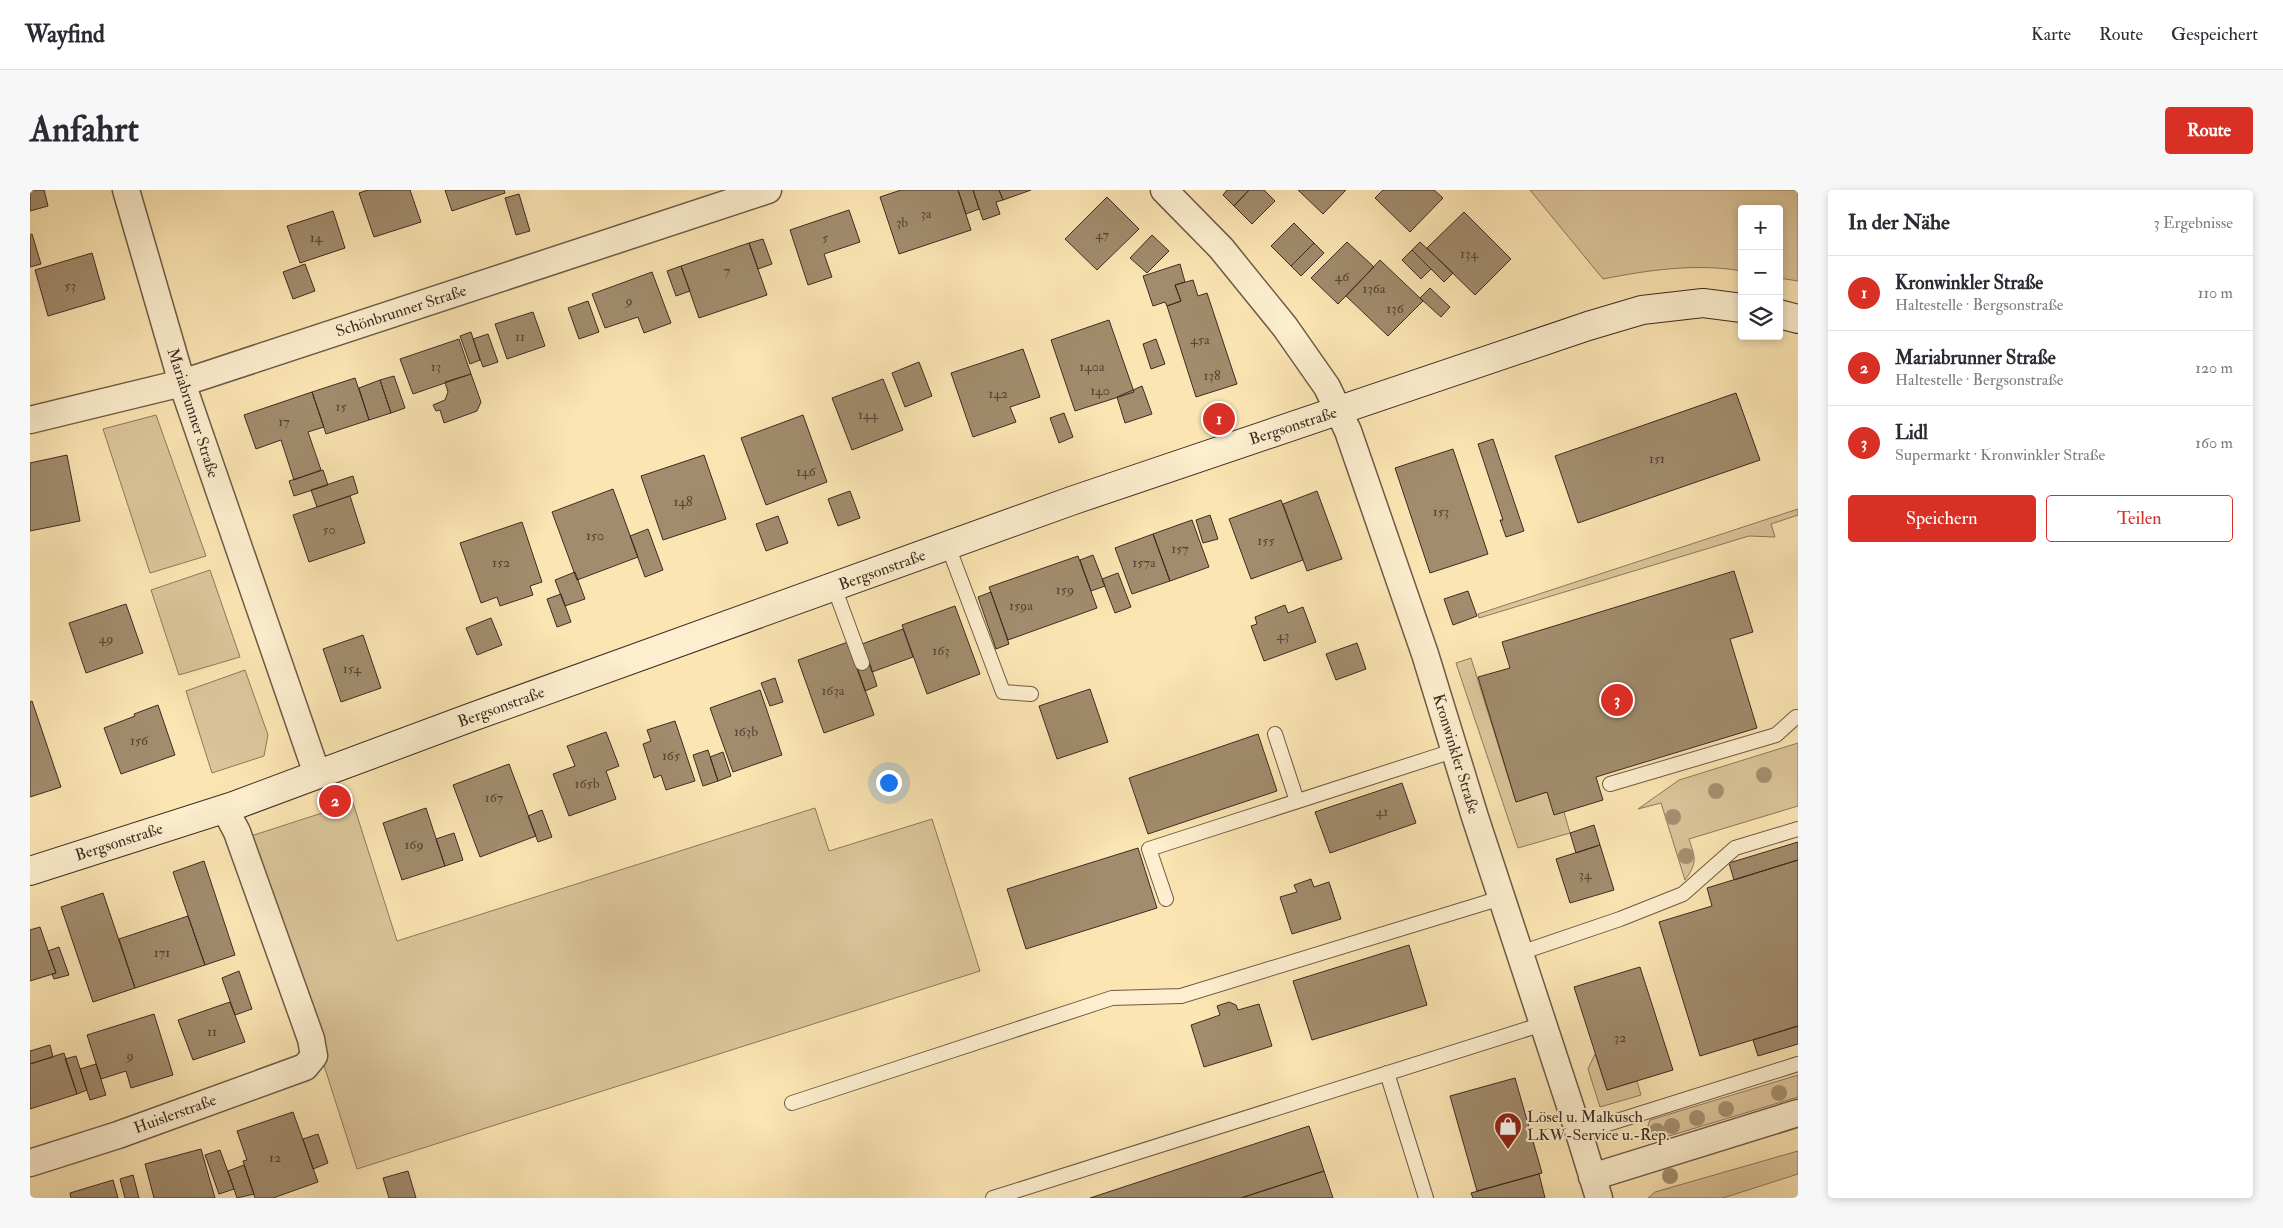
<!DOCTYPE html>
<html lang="de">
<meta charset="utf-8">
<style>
:root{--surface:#fff;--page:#f7f7f7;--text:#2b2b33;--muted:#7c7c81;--line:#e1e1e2;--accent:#d93025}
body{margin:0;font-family:"IM FELL Double Pica",serif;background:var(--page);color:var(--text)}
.controls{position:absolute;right:15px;top:15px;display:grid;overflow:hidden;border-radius:5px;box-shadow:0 2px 8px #0003}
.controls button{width:45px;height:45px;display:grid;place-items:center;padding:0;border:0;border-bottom:1px solid var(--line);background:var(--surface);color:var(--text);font:25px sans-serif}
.you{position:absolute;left:858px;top:592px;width:18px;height:18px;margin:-12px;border:4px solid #fff;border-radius:50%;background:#1a73e8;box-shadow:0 0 0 8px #1a73e833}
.badge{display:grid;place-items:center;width:32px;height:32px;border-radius:50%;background:var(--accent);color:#fff;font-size:16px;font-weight:700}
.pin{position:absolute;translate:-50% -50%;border:2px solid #fff;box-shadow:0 1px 5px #0006}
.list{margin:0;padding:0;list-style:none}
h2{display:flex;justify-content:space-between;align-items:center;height:65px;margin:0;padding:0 20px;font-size:21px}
h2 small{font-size:16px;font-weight:400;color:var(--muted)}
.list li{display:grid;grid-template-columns:32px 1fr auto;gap:15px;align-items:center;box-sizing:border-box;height:75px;padding:0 20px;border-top:1px solid var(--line)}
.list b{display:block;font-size:19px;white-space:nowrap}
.list p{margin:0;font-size:16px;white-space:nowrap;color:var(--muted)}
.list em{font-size:16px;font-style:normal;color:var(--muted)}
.actions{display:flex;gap:10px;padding:15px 20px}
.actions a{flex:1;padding:11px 0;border:1px solid var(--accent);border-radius:5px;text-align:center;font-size:18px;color:var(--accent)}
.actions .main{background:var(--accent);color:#fff}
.icon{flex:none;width:28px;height:28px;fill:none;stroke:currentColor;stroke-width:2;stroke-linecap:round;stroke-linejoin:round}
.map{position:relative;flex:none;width:1768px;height:1008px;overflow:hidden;border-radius:5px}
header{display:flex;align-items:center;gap:30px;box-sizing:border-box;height:70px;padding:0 25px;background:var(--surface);border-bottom:1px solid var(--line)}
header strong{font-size:24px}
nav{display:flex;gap:28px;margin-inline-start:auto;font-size:18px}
.intro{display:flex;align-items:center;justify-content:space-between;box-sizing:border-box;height:120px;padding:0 30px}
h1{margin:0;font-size:35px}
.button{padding:12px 22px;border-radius:5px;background:var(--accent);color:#fff;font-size:18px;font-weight:700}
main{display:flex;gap:30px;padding:0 30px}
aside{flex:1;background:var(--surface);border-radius:5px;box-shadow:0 2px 8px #0003}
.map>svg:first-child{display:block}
.green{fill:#dbc59a;stroke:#8e785e}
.building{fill:#a18c6d;stroke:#402b22}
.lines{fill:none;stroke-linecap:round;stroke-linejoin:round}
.lane-casing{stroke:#6f5a46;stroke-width:16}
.street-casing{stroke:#6f5a46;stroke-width:29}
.secondary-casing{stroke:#402b22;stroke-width:30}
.lane{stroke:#fceece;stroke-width:14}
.street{stroke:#fceece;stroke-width:26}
.secondary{stroke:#fceece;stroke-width:28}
.tree{fill:#a59070}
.labels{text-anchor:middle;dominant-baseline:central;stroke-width:4;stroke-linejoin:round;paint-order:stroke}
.number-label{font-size:14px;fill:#584335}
.street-label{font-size:16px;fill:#402b22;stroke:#fceece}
.poi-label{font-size:16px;fill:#402b22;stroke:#fceece;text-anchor:start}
</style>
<header>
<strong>Wayfind</strong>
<nav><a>Karte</a><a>Route</a><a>Gespeichert</a></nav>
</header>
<div class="intro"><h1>Anfahrt</h1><a class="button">Route</a></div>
<main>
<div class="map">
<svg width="1768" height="1008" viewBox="0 0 1768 1008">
<rect width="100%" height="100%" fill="#fbe5b3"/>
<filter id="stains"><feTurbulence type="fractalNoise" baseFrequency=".004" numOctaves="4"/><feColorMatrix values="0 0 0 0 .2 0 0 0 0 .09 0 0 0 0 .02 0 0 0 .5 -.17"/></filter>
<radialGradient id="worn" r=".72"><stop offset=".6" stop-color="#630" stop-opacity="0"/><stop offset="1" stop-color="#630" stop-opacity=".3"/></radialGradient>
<path class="green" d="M1500 0H1768V91L1749 88V19H1712V81C1667 73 1618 80 1573 89Z
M126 225 176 366 120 383 73 239Z
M1768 319V325L1741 334 1745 347 1719 346 1449 428 1448 424Z
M180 380 210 467 149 485 121 400Z
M1441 468 1486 612 1517 602 1534 622 1540 643 1488 658 1426 473Z
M215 480 238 545 234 566 182 583 156 501Z
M1768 553V616L1659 649C1665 668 1668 672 1655 690L1631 613 1608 619 1649 590Z
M323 613 367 751 785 618 799 661 902 629 950 781 327 979 221 646Z
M1565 864 1577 900 1607 891 1611 905 1570 917 1558 879Z
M1768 885V907L1626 950 1612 952 1620 930Z
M1768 961V984L1693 1008H1618L1625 1002Z"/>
<path class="building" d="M0 0H14L18 16 0 21Z
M338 0H380L391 32 344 47 329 3Z
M415 0H474L475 3 422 21Z
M871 0H928L941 40 869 64 850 7Z
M928 0H943L949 19 936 24Z
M943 0H969L973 10 966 12 970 24 953 30Z
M969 0H1001L973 10Z
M1197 0H1219L1204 16 1193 5Z
M1219 0H1234L1245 11 1222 34 1204 16Z
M1268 0H1316L1293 24Z
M1353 0H1404L1413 8 1380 42 1345 8Z
M489 4 500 41 486 45 475 8Z
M1077 7 1109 39 1067 80 1035 49Z
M819 20 830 52 794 64 802 87 778 95 760 40Z
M303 21 315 58 270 73 257 36Z
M1434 22 1481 69 1445 105 1397 58Z
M1264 33 1284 53 1261 76 1241 56Z
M2 44 11 74 0 77V45Z
M1122 45 1139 61 1117 83 1100 68Z
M733 49 742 74 728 79 719 53Z
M1317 52 1344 77 1308 114 1281 88Z
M1390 52 1423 83 1414 92 1382 60Z
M719 53 737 105 669 128 651 76Z
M1284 53 1294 63 1271 86 1261 76Z
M1382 60 1401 79 1391 89 1372 70Z
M62 63 75 109 18 126 5 80Z
M1350 70 1393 111 1358 146 1316 106Z
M275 74 285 101 263 109 253 82Z
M1150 74 1155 92 1145 95 1151 111 1137 116 1135 112 1123 116 1113 86Z
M651 76 660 101 646 106 637 81Z
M622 82 641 133 614 143 608 127 575 138 562 104Z
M1163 90 1168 106 1177 103 1207 194 1166 207 1137 116 1151 111 1145 95Z
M1400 98 1420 117 1411 127 1390 108Z
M558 111 569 142 549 149 538 118Z
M503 122 515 156 477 169 465 134Z
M1079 130 1104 202 1045 221 1021 150Z
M441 142 450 170 440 174 430 146Z
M458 144 468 172 453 177 443 149Z
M429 149 441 184 383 204 370 169Z
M1126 149 1135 174 1121 179 1113 154Z
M993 159 1010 207 980 217 986 232 943 247 921 183Z
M889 172 902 206 875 217 862 183Z
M441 184 451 212 447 221 414 233 410 220 406 221 403 215 415 210 418 202 415 192Z
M364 186 375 218 361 223 350 190Z
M325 188 339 230 296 244 282 202Z
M853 189 873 240 822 260 802 208Z
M350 190 361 223 339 230 329 198Z
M1112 196 1122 224 1095 233 1087 207Z
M282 202 294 237 278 242 291 280 264 290 251 250 226 259 214 225Z
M1706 203 1730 270 1548 333 1525 266Z
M1034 223 1043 247 1029 253 1020 228Z
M773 225 797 292 736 315 711 248Z
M1463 249 1494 341 1476 347 1470 330H1473L1448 254Z
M1423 259 1458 364 1400 383 1365 278Z
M37 265 50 331 0 341V273Z
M674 265 696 329 633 350 611 286Z
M293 280 298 295 264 306 259 291Z
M323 286 328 303 287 317 281 300Z
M583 299 608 367 547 390 522 322Z
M820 301 830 328 808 336 798 309Z
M1287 301 1312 369 1277 381 1253 314Z
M320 306 335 353 279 372 263 325Z
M1251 310 1273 370 1221 389 1199 329Z
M1180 325 1188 349 1173 353 1166 330Z
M748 326 758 353 736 361 726 334Z
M1162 330 1179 377 1140 391 1123 344Z
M492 332 512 392 500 396 503 405 470 416 467 407 451 413 430 353Z
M618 339 633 380 615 387 600 346Z
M1123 344 1140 391 1102 404 1085 358Z
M1063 365 1075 396 1061 401 1050 370Z
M1048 366 1067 418 978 450 959 397Z
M1704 381 1723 442 1700 449 1727 538 1566 587 1573 610 1524 625 1517 602 1486 612 1448 487 1480 478 1472 452Z
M545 382 555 409 535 416 525 390Z
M1088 383 1101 417 1085 423 1072 389Z
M1438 401 1447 426 1423 435 1414 409Z
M961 402 979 454 966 459 948 407Z
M531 404 541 432 527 437 517 409Z
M96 414 113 463 56 483 39 433Z
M1255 415 1258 423 1273 417 1286 452 1234 471 1221 436 1227 434 1225 427Z
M925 416 950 484 897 504 872 435Z
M461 428 472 455 447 465 436 438Z
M873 439 883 467 842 482 832 454Z
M333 445 351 498 311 512 293 459Z
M818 452 844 525 794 543 768 470Z
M1327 453 1336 479 1306 490 1296 464Z
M839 471 847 496 835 501 826 476Z
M745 488 753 512 740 516 731 493Z
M1060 499 1078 552 1027 569 1009 516Z
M730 500 752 565 703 582 680 518Z
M2 511 31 597 0 607V512Z
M128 515 145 565 91 584 74 538 105 526 104 524Z
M645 531 665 591 636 600 631 585 624 588 613 554 621 551 617 540Z
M576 542 589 576 576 581 586 609 539 626 523 584 545 576 537 556Z
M1228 544 1247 601 1118 644 1099 588Z
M678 560 688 591 673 596 663 565Z
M693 562 701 586 688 591 680 567Z
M479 574 506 646 450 667 423 595Z
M1372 593 1386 633 1300 663 1285 622Z
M396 618 415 676 372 690 353 633Z
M512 620 522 647 508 652 498 626Z
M1564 635 1570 655 1546 663 1540 643Z
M424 643 433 670 415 676 406 649Z
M1768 652V670L1704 690 1699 673Z
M1570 655 1584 700 1540 713 1526 669Z
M1108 658 1127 718 996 759 977 699Z
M1768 670V836L1670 866 1629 732 1682 716 1677 698Z
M174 671 205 765 175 775 143 682Z
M1281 689 1284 697 1299 692 1311 729 1262 744 1250 707 1267 702 1264 695Z
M73 703 105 798 63 812 31 717Z
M158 726 175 775 105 798 89 749Z
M10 737 26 783 0 791V740Z
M1379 755 1397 815 1282 850 1263 791Z
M29 757 39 785 24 789 22 784 26 783 18 761Z
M1610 777 1643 880 1577 900 1544 797Z
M209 781 222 819 205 825 192 788Z
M200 812 215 852 163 870 148 830Z
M1199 812 1206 815 1208 820 1229 814 1242 856 1174 877 1161 835 1190 825 1187 816Z
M124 824 143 885 101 898 96 881 71 889 57 845Z
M1768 836V854L1728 866 1723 850Z
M20 855 23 867 0 874V861Z
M34 863 47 904 0 919V874Z
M46 866 57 900 47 904 35 869Z
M66 874 76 905 60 910 50 879Z
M1485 888 1512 983 1447 1001 1420 906Z
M263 922 288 992 243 1008H225L213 971 217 970 207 941Z
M1279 936 1294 981 1211 1008H1060Z
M288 944 298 973 283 979 273 949Z
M171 959 185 1008H124L115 974Z
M190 960 204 999 189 1004 175 965Z
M214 975 224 1004 207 1008 198 981Z
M378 981 386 1008H359L353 988Z
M1294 981 1303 1008H1211Z
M1509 984 1515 1008H1443L1441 1003Z
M103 985 109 1008H95L90 989Z
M83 990 88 1008H41L40 1003Z"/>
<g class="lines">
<g class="lane-casing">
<path id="lane" d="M918 356 973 502 1001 504
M804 397 832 473
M1245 544 1267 611
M1580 594 1746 545 1766 527
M1136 709 1119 659 1426 560
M1490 763 1590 729 1653 704 1705 658 1768 639
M1357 883 1396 1008
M762 913 1082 808 1151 806 1471 708
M1549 943 1768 874
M963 1008 1513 834"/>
</g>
<g class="street-casing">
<path id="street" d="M96 0 152 193 287 584
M1134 0 1191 58 1255 137 1297 197 1318 241 1395 464 1445 627 1549 943 1569 1008
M0 230 152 193 738 0
M0 973 88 945 275 877 284 866 281 849 207 642 195 619
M1562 987 1768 923"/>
</g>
<g class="secondary-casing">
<path id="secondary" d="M1749 124 1768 129
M0 681 203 616 442 527 1041 311 1558 136 1612 120 1673 113 1712 118"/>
</g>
<use href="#lane" class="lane"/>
<use href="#street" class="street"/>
<use href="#secondary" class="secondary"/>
</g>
<g class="tree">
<circle cx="1734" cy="585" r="8"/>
<circle cx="1686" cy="601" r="8"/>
<circle cx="1643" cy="627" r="8"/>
<circle cx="1656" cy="666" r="8"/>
<circle cx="1749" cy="903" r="8"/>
<circle cx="1696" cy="919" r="8"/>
<circle cx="1667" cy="928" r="8"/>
<circle cx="1642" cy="936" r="8"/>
<circle cx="1627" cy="941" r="8"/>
<circle cx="1640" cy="986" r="8"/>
</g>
<defs>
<g id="shop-pin" transform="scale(1.4375)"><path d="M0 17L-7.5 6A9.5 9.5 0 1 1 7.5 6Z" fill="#8f2418" stroke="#fceece"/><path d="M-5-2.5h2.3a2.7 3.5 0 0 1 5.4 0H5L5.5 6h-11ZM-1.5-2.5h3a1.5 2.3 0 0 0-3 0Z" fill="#fff"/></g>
</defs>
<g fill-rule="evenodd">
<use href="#shop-pin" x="1478" y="936"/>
</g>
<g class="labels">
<g class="number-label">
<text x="896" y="23">3a</text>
<text x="872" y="32">3b</text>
<text x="1072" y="44">47</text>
<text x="286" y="47">14</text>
<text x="795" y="47">5</text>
<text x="1439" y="63">134</text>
<text x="697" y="80">7</text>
<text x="1312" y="86">46</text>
<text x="40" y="95">53</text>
<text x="1344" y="98">136a</text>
<text x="599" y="110">9</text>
<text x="1365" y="118">136</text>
<text x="490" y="146">11</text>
<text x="1170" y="149">45a</text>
<text x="406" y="176">13</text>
<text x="1062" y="176">140a</text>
<text x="1182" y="185">138</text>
<text x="1070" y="200">140</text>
<text x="968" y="203">142</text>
<text x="311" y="216">15</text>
<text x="838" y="224">144</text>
<text x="254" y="231">17</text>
<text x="1627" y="268">151</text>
<text x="776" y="281">146</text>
<text x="653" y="311">148</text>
<text x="1411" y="321">153</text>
<text x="299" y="339">50</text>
<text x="565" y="345">150</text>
<text x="1236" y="350">155</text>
<text x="1150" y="358">157</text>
<text x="471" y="372">152</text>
<text x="1114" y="372">157a</text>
<text x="1035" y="399">159</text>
<text x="991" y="415">159a</text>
<text x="1253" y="445">43</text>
<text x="76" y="448">49</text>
<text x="911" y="460">163</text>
<text x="322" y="478">154</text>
<text x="803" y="500">163a</text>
<text x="716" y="541">163b</text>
<text x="109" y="550">156</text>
<text x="641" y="565">165</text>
<text x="557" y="593">165b</text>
<text x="464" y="607">167</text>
<text x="1352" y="621">41</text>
<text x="384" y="654">169</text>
<text x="1555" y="684">34</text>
<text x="132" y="762">171</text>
<text x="182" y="841">11</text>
<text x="1590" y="847">32</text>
<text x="100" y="865">9</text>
<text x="245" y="967">12</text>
</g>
<g class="street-label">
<text transform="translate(371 121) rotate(-18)">Schönbrunner Straße</text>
<text transform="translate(163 223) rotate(72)">Mariabrunner Straße</text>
<text transform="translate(1263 236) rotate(-18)">Bergsonstraße</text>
<text transform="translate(852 380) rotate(-20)">Bergsonstraße</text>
<text transform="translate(471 517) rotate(-20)">Bergsonstraße</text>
<text transform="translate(1426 564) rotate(73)">Kronwinkler Straße</text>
<text transform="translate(89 652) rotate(-18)">Bergsonstraße</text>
<text transform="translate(145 924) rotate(-20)">Huislerstraße</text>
</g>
<g class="poi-label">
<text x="1497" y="927">Lösel u. Malkusch<tspan x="1497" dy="18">LKW-Service u.-Rep.</tspan></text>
</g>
</g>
<rect width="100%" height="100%" filter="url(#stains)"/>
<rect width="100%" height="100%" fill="url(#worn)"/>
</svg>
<div class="controls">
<button>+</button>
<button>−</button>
<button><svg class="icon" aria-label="layers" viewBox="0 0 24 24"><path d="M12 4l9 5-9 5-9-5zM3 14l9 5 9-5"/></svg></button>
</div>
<div class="you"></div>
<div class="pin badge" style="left:1189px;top:229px">1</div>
<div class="pin badge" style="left:305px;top:611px">2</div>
<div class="pin badge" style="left:1587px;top:510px">3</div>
</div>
<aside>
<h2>In der Nähe<small>3 Ergebnisse</small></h2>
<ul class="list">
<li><span class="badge">1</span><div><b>Kronwinkler Straße</b><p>Haltestelle · Bergsonstraße</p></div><em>110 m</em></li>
<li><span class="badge">2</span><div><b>Mariabrunner Straße</b><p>Haltestelle · Bergsonstraße</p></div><em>120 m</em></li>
<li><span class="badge">3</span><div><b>Lidl</b><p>Supermarkt · Kronwinkler Straße</p></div><em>160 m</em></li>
</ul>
<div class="actions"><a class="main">Speichern</a><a>Teilen</a></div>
</aside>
</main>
